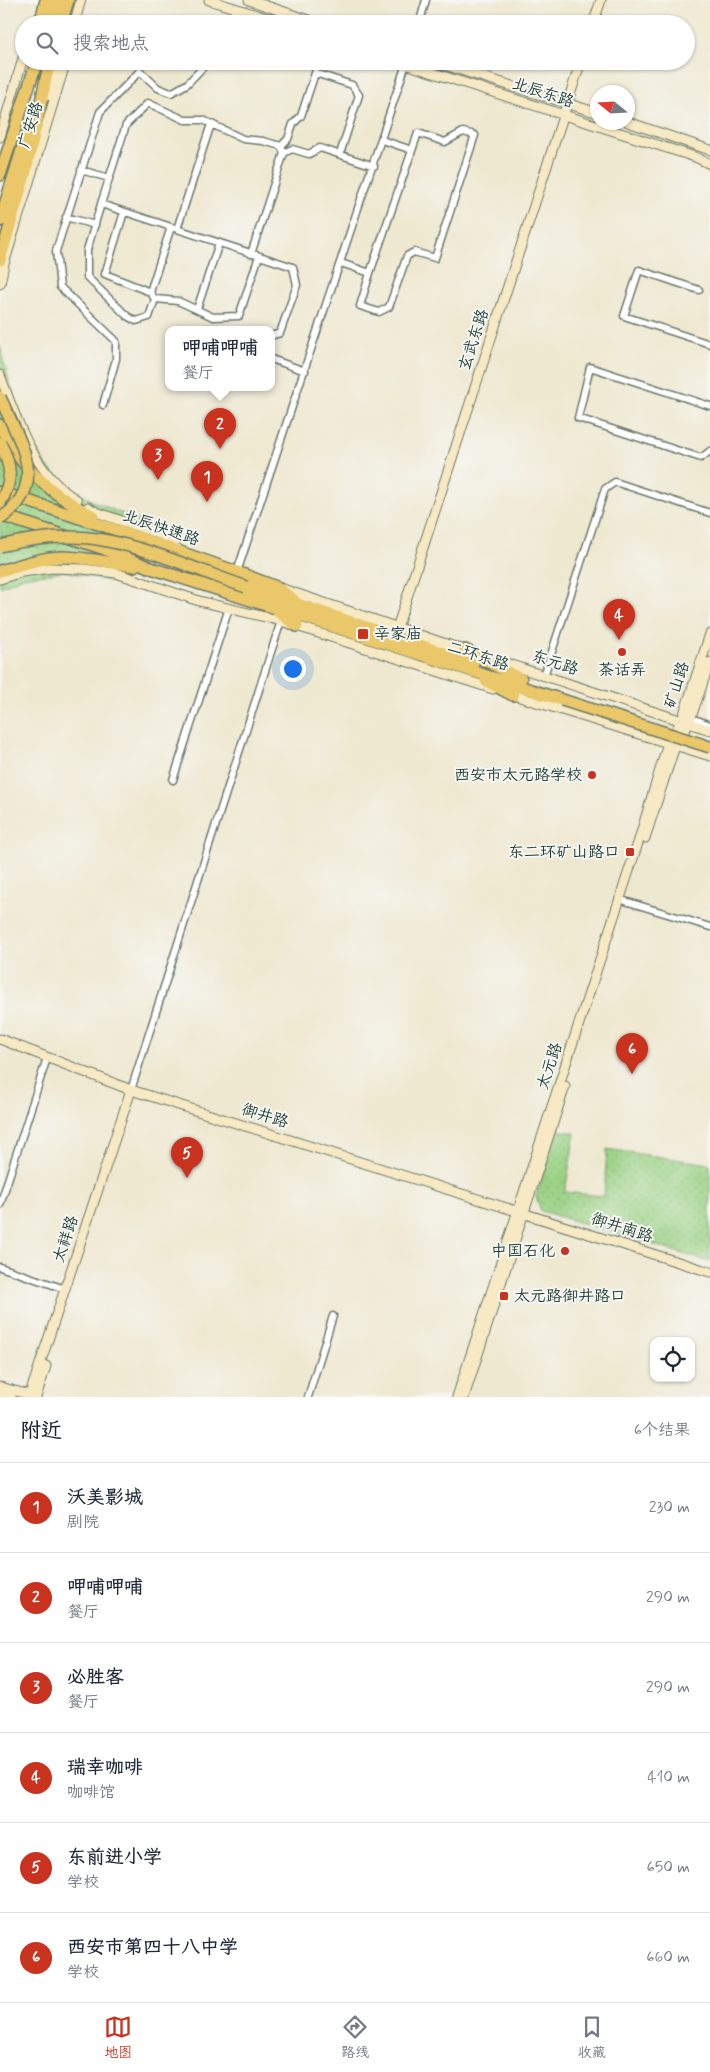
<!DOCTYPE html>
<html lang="zh">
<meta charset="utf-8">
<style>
:root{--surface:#fff;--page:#f2f2f3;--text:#1f2937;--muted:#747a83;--line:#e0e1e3;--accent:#c8321e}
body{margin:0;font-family:Mynerve,"LXGW WenKai TC",sans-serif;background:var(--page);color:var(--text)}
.controls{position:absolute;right:15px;bottom:15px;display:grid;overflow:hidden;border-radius:10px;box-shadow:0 1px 4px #0004}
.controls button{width:45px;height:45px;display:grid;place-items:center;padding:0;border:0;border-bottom:1px solid var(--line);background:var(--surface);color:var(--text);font:25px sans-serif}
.compass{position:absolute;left:590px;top:85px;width:45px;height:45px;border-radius:50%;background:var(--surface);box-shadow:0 1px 4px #0004;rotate:288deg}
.you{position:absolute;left:292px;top:668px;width:18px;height:18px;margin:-12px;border:4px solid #fff;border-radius:50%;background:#1a73e8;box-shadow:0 0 0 8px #1a73e833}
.badge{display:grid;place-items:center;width:32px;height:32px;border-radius:50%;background:var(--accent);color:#fff;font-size:16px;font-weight:700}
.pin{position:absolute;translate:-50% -41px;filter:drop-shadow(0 1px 2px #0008)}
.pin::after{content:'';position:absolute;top:26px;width:18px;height:15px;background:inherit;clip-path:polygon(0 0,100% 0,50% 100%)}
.popup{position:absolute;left:165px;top:326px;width:110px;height:65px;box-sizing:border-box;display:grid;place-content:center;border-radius:10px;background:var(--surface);filter:drop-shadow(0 1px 4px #0005);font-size:16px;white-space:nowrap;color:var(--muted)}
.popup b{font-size:19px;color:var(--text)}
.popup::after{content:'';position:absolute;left:50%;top:100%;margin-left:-10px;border:10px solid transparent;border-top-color:var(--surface)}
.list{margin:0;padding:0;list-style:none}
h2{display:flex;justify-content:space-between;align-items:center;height:65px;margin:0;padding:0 20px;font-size:21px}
h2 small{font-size:16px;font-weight:400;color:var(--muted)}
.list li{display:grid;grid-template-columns:32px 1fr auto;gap:15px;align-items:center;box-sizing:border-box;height:90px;padding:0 20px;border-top:1px solid var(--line)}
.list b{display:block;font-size:19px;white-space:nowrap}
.list p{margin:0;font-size:16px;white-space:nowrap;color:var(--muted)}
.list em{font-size:16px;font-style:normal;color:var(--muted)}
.icon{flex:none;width:28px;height:28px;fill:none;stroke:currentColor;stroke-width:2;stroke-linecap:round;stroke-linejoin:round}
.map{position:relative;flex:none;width:710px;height:1397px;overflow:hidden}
.search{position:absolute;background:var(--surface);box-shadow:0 1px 4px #0004;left:15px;right:15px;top:15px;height:55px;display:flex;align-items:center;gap:12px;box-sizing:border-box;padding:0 18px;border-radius:28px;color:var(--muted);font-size:19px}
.sheet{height:605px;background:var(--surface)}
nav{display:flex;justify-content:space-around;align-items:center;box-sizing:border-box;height:70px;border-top:1px solid var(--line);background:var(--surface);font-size:14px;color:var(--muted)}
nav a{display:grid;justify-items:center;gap:2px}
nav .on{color:var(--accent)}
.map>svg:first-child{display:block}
.grass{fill:url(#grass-dots);stroke:#5c875c}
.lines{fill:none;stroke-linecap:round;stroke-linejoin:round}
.street-casing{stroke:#68796b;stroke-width:9}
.secondary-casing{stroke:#68796b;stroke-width:11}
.highway-casing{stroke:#68796b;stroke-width:14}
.street{stroke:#fff;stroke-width:6}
.secondary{stroke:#f7e9c3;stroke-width:9}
.highway{stroke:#eac769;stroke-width:11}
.highway-bridge-casing{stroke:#68796b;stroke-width:14;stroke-linecap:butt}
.highway-bridge{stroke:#eac769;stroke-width:11}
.poi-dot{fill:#c8321e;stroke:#f6f6f2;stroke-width:2}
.labels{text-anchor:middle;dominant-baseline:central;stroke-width:4;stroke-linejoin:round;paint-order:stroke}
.street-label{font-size:16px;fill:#1f3d34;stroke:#f6f6f2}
.poi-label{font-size:16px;fill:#1f3d34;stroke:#f6f6f2;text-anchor:end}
</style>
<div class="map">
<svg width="710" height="1397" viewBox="0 0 710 1397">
<defs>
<pattern id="grass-dots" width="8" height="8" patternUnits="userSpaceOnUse" patternTransform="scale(1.25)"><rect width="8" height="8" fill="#9ad184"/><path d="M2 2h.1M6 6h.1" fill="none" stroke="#84b473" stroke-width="1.8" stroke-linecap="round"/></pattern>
</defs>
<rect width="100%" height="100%" fill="#f6f6f2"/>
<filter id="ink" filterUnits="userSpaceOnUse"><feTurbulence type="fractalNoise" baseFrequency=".02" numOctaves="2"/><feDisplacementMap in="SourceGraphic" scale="10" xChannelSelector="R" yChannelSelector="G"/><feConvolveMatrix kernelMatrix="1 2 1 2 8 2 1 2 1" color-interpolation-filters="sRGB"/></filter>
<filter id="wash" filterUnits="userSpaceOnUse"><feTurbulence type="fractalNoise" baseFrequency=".0096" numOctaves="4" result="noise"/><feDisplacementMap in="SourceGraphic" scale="20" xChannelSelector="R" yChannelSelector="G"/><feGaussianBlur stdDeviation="1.12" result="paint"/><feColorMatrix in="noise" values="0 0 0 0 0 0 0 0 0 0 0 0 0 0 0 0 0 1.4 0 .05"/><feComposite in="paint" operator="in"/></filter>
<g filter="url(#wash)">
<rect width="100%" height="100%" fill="#efe8d0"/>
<path class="grass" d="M0 346C8 381 28 447 52 472 76 496 108 508 138 520L116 583 65 571 24 577 0 587Z
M557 1130 575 1133 565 1192 604 1196 607 1149 710 1164V1262L541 1211 536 1196Z"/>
</g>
<g filter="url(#ink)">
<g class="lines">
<g class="street-casing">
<path id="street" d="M229 24 236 8
M419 24 426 0
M315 73 352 85 359 95 340 154
M382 140 412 150
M281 146 288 139 293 124 301 116 319 61
M81 170 109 178
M101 204 87 250V277L127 316 136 321 149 317 155 299
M124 212 105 274 150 292 155 299 178 301 213 317 239 316 259 256
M66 217 95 225
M177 229 211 124
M251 254 284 153
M341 263 370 273 360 306 379 312 389 307 407 256 414 252 435 258 475 135 463 132 445 142 418 133 370 273
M699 290 639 270 624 316 710 344
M150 292 171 227
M197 309 219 243
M271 336 280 333 297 285 293 267 101 204 126 125 148 103 185 120H203L243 139 263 141 281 146 284 153 292 149 309 154 320 148 374 166
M271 359 305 371
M103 405 116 359V341L60 287 56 251 100 112 140 71 158 88 171 93 187 84 209 61
M710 406 590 367 578 418 701 458 710 451
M237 572 407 61
M544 676 605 489 615 482 710 513
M690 723 697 720 710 725
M173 780 229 608
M625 901 710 927
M131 1090 281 621
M0 1205 47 1058
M0 1267 65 1289
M308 1397 333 1316"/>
</g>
<g class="secondary-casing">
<path id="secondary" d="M209 0 285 24
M249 0 320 24
M74 24 81 0
M593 24 601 0
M396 61 695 157 710 164
M432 61 598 113
M47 96 60 61
M628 122 710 150
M0 137 24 55
M0 284 4 264 66 61
M0 375C16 419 34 475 77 500
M88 507 96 512 162 535 179 550
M0 579 22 572 52 568 83 569 116 573 199 601 281 621 493 689
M283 589 470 652
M397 628 581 61
M487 657 710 730
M507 693 710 756
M645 838 675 746 689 723 710 662
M0 1039 131 1090 710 1272
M0 1387 34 1396
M0 1394 11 1397
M29 1397 131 1090
M36 1397 46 1366
M457 1397 638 843 668 743 682 720 710 634
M464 1397 565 1086"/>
</g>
<g class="highway-casing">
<path id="highway" d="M40 24 46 0
M49 24 57 0
M61 24 68 0
M0 175 37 61
M0 221 26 137
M0 260 26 171 49 65
M0 425C18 466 54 496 93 516
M0 492 123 532 237 572 276 587 294 600
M0 515 102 548 151 568 562 700
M0 571C20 565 40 558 61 557 85 557 110 563 134 566
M246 587 473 663
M278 612 297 626
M465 650 521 679
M486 681 513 695"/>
</g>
<use href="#street" class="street"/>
<use href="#secondary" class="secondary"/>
<use href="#highway" class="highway"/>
<g class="highway-bridge-casing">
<path id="highway-bridge" d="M0 397C18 440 52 484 0 519
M0 443C12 465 13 481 0 503
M0 546C33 538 70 534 103 540 152 549 200 571 246 587
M562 700 710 747"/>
</g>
<use href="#highway-bridge" class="highway-bridge"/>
</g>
</g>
<g class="poi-dot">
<rect x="357" y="628" width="12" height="12" rx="2.5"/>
<circle cx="622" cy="652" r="5"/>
<circle cx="592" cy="775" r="5"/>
<rect x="625" y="847" width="10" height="10" rx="2.5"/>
<circle cx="565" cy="1251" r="5"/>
<rect x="499" y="1291" width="10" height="10" rx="2.5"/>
</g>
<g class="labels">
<g class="street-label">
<text transform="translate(543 93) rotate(18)">北辰东路</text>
<text transform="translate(31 125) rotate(-73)">广安路</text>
<text transform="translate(474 340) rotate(-72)">玄武东路</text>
<text transform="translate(161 528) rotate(19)">北辰快速路</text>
<text transform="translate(478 656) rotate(18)">二环东路</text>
<text transform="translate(555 663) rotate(18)">东元路</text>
<text transform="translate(677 685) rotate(-72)">矿山路</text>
<text transform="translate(550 1066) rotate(-72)">太元路</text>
<text transform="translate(265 1116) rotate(17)">御井路</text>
<text transform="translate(622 1228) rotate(18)">御井南路</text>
<text transform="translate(66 1239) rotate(-72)">太祥路</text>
</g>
<g class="poi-label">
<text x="374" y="634" text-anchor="start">辛家庙</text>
<text x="622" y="670" text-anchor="middle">茶话弄</text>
<text x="582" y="775">西安市太元路学校</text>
<text x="620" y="852">东二环矿山路口</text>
<text x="555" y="1251">中国石化</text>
<text x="514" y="1296" text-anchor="start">太元路御井路口</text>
</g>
</g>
</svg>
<div class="controls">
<button><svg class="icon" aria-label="locate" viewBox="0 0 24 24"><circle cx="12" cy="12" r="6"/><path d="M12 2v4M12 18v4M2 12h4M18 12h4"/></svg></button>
</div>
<svg class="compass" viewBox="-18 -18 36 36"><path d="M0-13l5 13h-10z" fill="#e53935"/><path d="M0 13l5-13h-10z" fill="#747a83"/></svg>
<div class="you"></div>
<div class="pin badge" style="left:207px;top:502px">1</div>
<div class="pin badge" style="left:220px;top:449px">2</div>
<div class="popup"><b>呷哺呷哺</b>餐厅</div>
<div class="pin badge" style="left:158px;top:480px">3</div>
<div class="pin badge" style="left:619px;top:640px">4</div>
<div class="pin badge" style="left:187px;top:1178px">5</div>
<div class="pin badge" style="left:632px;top:1074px">6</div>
<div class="search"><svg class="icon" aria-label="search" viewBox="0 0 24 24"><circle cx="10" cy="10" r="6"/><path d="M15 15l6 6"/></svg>搜索地点</div>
</div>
<section class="sheet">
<h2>附近<small>6个结果</small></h2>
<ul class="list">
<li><span class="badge">1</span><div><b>沃美影城</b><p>剧院</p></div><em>230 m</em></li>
<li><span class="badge">2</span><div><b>呷哺呷哺</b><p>餐厅</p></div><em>290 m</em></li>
<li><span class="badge">3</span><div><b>必胜客</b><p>餐厅</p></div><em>290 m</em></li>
<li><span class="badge">4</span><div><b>瑞幸咖啡</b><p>咖啡馆</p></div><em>410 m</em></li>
<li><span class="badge">5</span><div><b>东前进小学</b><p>学校</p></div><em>650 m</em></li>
<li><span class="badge">6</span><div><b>西安市第四十八中学</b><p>学校</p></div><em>660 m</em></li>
</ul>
</section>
<nav>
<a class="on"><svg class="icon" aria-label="map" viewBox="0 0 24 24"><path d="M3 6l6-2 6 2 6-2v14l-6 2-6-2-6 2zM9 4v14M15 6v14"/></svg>地图</a>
<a><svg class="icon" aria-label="directions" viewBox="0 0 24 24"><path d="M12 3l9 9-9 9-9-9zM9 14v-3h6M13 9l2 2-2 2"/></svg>路线</a>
<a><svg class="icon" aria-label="saved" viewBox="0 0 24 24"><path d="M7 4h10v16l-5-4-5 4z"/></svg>收藏</a>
</nav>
